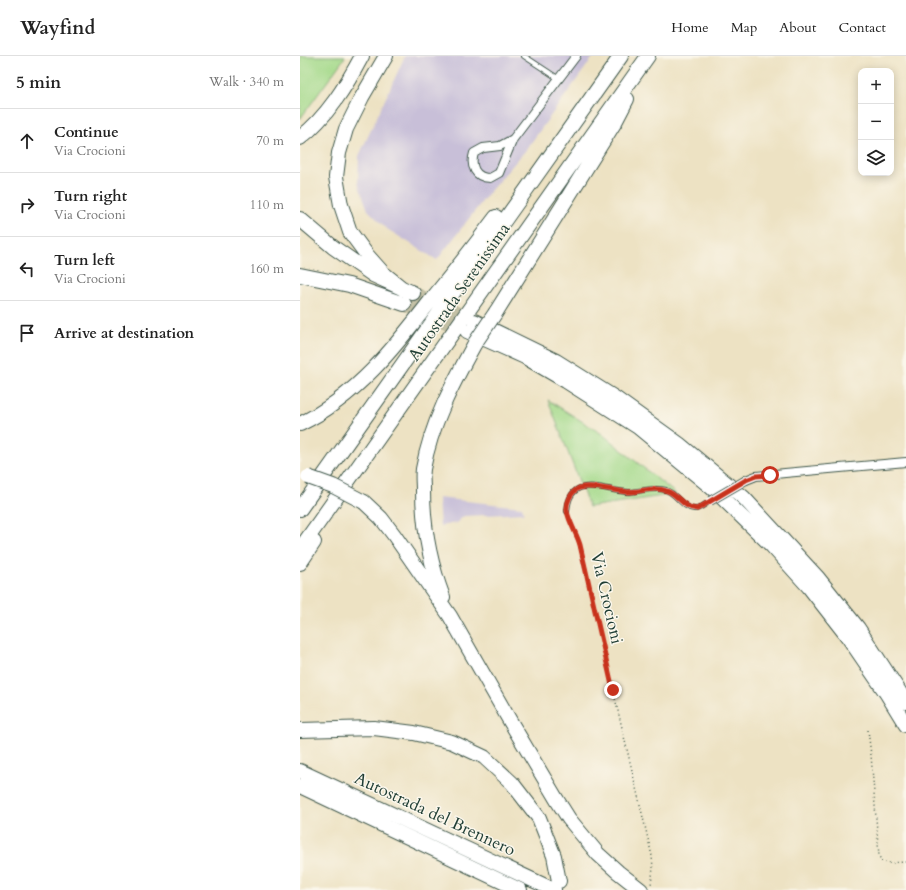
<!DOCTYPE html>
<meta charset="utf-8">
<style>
:root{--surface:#fff;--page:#f2f2f2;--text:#222;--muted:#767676;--line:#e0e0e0}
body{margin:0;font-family:Cardo,serif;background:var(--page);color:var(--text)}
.controls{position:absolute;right:12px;top:12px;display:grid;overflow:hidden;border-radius:8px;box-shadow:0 2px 10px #0003}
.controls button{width:36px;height:36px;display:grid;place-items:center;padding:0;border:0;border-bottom:1px solid var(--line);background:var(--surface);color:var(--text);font:20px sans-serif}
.stop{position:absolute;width:12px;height:12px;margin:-9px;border:3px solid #c8321e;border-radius:50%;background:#fff}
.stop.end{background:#c8321e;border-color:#fff;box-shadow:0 1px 4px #0008}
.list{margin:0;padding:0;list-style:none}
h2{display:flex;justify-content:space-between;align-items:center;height:52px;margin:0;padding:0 16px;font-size:17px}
h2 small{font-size:13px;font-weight:400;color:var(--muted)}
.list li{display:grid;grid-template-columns:26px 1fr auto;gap:12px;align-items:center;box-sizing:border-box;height:64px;padding:0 16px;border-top:1px solid var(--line)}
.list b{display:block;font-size:15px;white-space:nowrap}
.list p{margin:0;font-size:13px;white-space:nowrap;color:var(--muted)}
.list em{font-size:13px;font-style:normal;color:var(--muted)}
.icon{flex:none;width:22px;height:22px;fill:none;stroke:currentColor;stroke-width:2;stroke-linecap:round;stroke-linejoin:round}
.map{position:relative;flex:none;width:606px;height:834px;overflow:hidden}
header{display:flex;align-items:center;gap:24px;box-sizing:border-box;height:56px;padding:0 20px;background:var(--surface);border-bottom:1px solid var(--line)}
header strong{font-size:19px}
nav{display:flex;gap:22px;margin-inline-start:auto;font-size:14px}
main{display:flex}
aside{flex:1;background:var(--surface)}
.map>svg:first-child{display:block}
.industrial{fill:#c8bfd8}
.green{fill:#a4d98a;stroke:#628b5f}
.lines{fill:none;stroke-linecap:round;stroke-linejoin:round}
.highway-tunnel{stroke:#c4c1a6;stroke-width:14;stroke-dasharray:14 7;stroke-linecap:butt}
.lane-casing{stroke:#3e5649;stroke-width:6}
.street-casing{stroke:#3e5649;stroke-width:10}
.highway-casing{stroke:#3e5649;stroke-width:16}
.path{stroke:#3e5649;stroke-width:1.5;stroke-dasharray:1 3;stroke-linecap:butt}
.lane{stroke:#fff;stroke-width:4}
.street{stroke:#fff;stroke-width:8}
.highway{stroke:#fff;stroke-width:14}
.street-bridge-casing{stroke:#3e5649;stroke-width:10;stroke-linecap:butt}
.highway-bridge-casing{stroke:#3e5649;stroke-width:16;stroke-linecap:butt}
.street-bridge{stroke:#fff;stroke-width:8}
.highway-bridge{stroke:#fff;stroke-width:14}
.route{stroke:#c8321e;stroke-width:5}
.labels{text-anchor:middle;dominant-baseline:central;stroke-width:3;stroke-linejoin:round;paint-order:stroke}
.street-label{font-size:17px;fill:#1f3d34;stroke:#fbf7ec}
</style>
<header>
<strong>Wayfind</strong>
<nav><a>Home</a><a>Map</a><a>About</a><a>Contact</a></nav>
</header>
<main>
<aside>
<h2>5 min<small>Walk · 340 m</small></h2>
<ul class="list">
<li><svg class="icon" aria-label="ahead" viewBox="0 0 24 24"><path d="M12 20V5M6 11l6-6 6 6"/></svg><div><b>Continue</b><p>Via Crocioni</p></div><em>70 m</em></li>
<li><svg class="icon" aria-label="right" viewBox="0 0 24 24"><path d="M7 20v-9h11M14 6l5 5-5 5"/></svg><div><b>Turn right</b><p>Via Crocioni</p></div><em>110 m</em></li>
<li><svg class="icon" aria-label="left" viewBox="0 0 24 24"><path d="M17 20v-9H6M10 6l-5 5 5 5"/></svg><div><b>Turn left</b><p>Via Crocioni</p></div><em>160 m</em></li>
<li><svg class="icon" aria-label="arrive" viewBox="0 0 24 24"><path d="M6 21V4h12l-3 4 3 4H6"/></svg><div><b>Arrive at destination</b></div></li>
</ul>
</aside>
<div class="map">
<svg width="606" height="834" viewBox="0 0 606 834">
<rect width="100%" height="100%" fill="#fbf7ec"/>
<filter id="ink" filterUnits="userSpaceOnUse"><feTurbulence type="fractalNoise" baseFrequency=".025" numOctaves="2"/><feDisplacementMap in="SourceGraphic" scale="8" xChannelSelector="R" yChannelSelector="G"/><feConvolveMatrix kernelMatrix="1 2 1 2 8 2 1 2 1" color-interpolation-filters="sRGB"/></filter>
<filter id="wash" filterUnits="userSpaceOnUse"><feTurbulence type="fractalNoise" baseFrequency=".012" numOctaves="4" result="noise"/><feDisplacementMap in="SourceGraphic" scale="16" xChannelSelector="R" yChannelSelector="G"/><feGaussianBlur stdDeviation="0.9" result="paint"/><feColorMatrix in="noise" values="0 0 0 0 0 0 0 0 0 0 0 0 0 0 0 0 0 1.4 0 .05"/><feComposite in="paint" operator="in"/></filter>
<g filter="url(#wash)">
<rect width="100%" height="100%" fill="#ede2c3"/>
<path class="industrial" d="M105 0H294L225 95 191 134 137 204 87 173 68 154 58 127 59 100Z
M138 442 222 451 224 457 164 460 156 467 140 470Z"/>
<path class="green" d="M0 0H45L43 4 0 63Z
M248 344 302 378 376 438 289 451Z"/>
</g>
<g filter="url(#ink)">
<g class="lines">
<path class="highway-tunnel" d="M113 237 174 265
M104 248 167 275"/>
<g class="lane-casing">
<path id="lane" d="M224 0 259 23
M267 455C268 446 270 436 280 432 295 427 313 436 329 436 341 435 354 431 366 434 377 438 382 452 394 453 399 454 405 448 410 445"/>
</g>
<g class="street-casing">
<path id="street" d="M213 83 200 90 183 92 174 97C170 110 175 122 190 122L199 117 213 83 276 0
M446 424 456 420 485 417 606 406"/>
</g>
<g class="highway-casing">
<path id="highway" d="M86 0 62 41 46 73 39 97 36 121 41 149 50 176 67 199 83 217 103 233
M0 82C27 61 46 30 62 0
M0 163 33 191 73 219 113 237
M0 219 49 229 104 248
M196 256 315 66 327 43
M174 265 256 305 315 342 379 388 444 442 518 522 558 572 606 646
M167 275 225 301 266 325 338 371 411 431 472 490 509 531 548 581 587 638 606 669
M0 368C56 341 95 291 132 243 154 216 175 189 196 161
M64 446 81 462 94 479 150 560 210 665 257 744 269 763 298 798 318 816 341 834
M0 453 321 0
M0 493 348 0
M0 507 14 486
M143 541C130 507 123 471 123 434 123 427 122 420 123 413 131 368 153 327 175 287
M0 674 74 672 114 677 152 686 184 701 212 727 239 762 254 800 259 825
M0 715 254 834
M0 730 220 834"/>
</g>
<path class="path" d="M269 461 278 484 352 800 353 812 351 829
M568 674 571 699 579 800 581 805 588 807 606 806"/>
<use href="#lane" class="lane"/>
<use href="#street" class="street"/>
<use href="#highway" class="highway"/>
<g class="street-bridge-casing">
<path id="street-bridge" d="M410 445 446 424"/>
</g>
<g class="highway-bridge-casing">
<path id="highway-bridge" d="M175 287 196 256
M8 421 33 430 64 446"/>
</g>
<use href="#street-bridge" class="street-bridge"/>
<use href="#highway-bridge" class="highway-bridge"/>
</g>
</g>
<g class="lines" filter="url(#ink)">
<path class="route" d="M313 634C302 586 291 538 280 489 277 478 269 466 267 455 266 446 271 436 279 432 293 428 313 435 328 436 341 436 354 430 367 435 379 439 383 452 397 453L446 424 456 420 470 419"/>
</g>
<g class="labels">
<g class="street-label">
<text transform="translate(159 236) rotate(-55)">Autostrada Serenissima</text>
<text transform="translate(307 542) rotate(77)">Via Crocioni</text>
<text transform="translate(135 758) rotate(25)">Autostrada del Brennero</text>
</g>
</g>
</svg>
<div class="controls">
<button>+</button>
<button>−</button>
<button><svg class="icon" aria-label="layers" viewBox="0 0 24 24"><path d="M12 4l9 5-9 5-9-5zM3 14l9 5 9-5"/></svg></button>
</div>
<div class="stop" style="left:470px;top:419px"></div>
<div class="stop end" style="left:313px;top:634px"></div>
</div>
</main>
